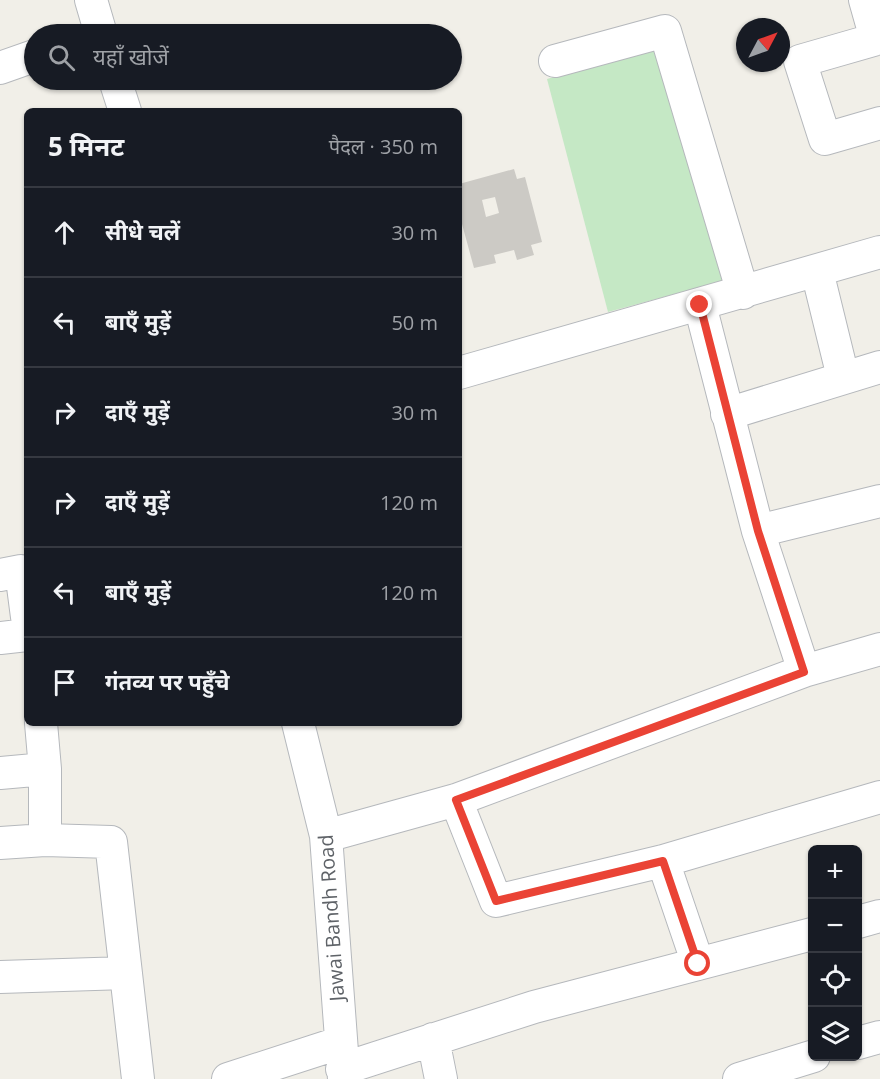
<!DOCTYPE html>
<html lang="hi">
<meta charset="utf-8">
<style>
:root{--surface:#171b24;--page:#242831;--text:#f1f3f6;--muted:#9ea1a6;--line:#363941}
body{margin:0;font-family:"Open Sans","Noto Sans Devanagari",sans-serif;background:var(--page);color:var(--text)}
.controls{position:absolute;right:18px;bottom:18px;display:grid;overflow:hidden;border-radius:9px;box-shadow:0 2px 4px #0004}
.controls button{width:54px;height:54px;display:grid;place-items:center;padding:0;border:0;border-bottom:2px solid var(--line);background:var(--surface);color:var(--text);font:30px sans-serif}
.compass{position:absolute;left:736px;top:18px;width:54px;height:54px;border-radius:50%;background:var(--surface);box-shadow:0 2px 4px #0004;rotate:49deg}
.stop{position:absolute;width:18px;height:18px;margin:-14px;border:4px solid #ea4335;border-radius:50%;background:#fff}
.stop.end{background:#ea4335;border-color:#fff;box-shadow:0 2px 6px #0008}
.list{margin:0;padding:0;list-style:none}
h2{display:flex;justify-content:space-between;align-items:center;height:78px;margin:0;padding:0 24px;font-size:26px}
h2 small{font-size:20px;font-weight:400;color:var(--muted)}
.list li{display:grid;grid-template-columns:39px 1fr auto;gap:18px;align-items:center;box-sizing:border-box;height:90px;padding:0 24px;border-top:2px solid var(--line)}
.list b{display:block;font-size:22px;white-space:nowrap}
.list em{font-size:20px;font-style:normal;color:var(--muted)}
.icon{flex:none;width:33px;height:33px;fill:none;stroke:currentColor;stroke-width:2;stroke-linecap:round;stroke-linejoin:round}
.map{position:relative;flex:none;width:880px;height:1079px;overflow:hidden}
.search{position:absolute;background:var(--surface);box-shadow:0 2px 4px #0004;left:24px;top:24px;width:438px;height:66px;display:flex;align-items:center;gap:15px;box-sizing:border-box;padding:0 21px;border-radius:33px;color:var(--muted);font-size:22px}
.panel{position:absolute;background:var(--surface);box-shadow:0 2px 4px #0004;left:24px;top:108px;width:438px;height:618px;border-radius:9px}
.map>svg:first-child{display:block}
.green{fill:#c5e8c5}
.building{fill:#cccac5;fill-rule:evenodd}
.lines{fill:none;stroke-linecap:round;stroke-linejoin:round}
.minor-casing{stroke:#b5b8bc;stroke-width:34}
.minor{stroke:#fff;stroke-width:32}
.route{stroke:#ea4335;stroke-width:8}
.labels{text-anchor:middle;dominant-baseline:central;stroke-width:4.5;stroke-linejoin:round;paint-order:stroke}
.street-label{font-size:20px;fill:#5f6368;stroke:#fff}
</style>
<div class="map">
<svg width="880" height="1079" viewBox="0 0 880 1079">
<rect width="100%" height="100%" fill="#f1efe8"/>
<path class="green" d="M659 46 730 279 608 312 547 79Z"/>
<path class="building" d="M514 169 517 179 525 177 542 242 531 245 534 255 517 260 514 250 494 255 496 263 474 268 459 213V184ZM495 197 499 213 486 217 482 200Z"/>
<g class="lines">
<g class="minor-casing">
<path id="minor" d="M91 0 101 34
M865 0 876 39
M880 38 800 61 825 139 880 123
M555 61 665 31 743 293
M0 68 34 56
M115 80 125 111
M817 271 843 377
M700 305 758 531 804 671
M459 373 880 252
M727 414 880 367
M758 531 880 501
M0 575 21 571 27 617
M0 638 27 635
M41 723 45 769V840
M298 723 326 836 344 1079
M0 773 45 769
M456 800 496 901 663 861 880 797
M326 836 456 800 804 671 880 649
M0 843 45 840 111 842 138 1079
M663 861 698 964
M858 922 880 916
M0 977 126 973
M433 1039 441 1079
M858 1043 880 1037
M342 1069 534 1007 812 934
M228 1079 339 1043
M739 1079 814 1056"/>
</g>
<use href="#minor" class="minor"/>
</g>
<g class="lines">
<path class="route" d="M698 964 663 861 496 901 456 800 804 672 758 531 700 305"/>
</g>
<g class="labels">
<g class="street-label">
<text transform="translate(331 918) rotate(-94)">Jawai Bandh Road</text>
</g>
</g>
</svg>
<div class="controls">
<button>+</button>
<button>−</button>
<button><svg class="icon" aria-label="locate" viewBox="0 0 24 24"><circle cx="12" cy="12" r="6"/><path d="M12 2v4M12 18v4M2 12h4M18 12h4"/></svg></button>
<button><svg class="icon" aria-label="layers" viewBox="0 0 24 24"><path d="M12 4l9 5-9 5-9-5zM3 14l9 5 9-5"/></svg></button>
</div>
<svg class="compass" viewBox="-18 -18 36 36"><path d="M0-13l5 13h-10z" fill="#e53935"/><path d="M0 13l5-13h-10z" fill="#9ea1a6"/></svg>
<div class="stop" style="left:698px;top:964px"></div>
<div class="stop end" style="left:700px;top:305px"></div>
<div class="search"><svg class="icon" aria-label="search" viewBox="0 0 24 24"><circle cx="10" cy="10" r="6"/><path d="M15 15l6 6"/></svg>यहाँ खोजें</div>
<section class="panel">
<h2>5 मिनट<small>पैदल · 350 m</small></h2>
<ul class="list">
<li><svg class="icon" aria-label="ahead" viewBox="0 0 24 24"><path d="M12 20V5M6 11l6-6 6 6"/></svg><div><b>सीधे चलें</b></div><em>30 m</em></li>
<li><svg class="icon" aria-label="left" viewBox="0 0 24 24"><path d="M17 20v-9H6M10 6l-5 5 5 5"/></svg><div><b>बाएँ मुड़ें</b></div><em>50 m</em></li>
<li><svg class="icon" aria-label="right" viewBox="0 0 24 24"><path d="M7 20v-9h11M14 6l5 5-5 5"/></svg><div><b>दाएँ मुड़ें</b></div><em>30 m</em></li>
<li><svg class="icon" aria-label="right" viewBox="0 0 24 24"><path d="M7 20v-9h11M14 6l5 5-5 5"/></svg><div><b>दाएँ मुड़ें</b></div><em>120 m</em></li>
<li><svg class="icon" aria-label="left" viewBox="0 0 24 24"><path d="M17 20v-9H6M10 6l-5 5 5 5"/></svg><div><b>बाएँ मुड़ें</b></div><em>120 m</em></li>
<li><svg class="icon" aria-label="arrive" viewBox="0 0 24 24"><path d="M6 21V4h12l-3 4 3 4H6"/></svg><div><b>गंतव्य पर पहुँचे</b></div></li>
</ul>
</section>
</div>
